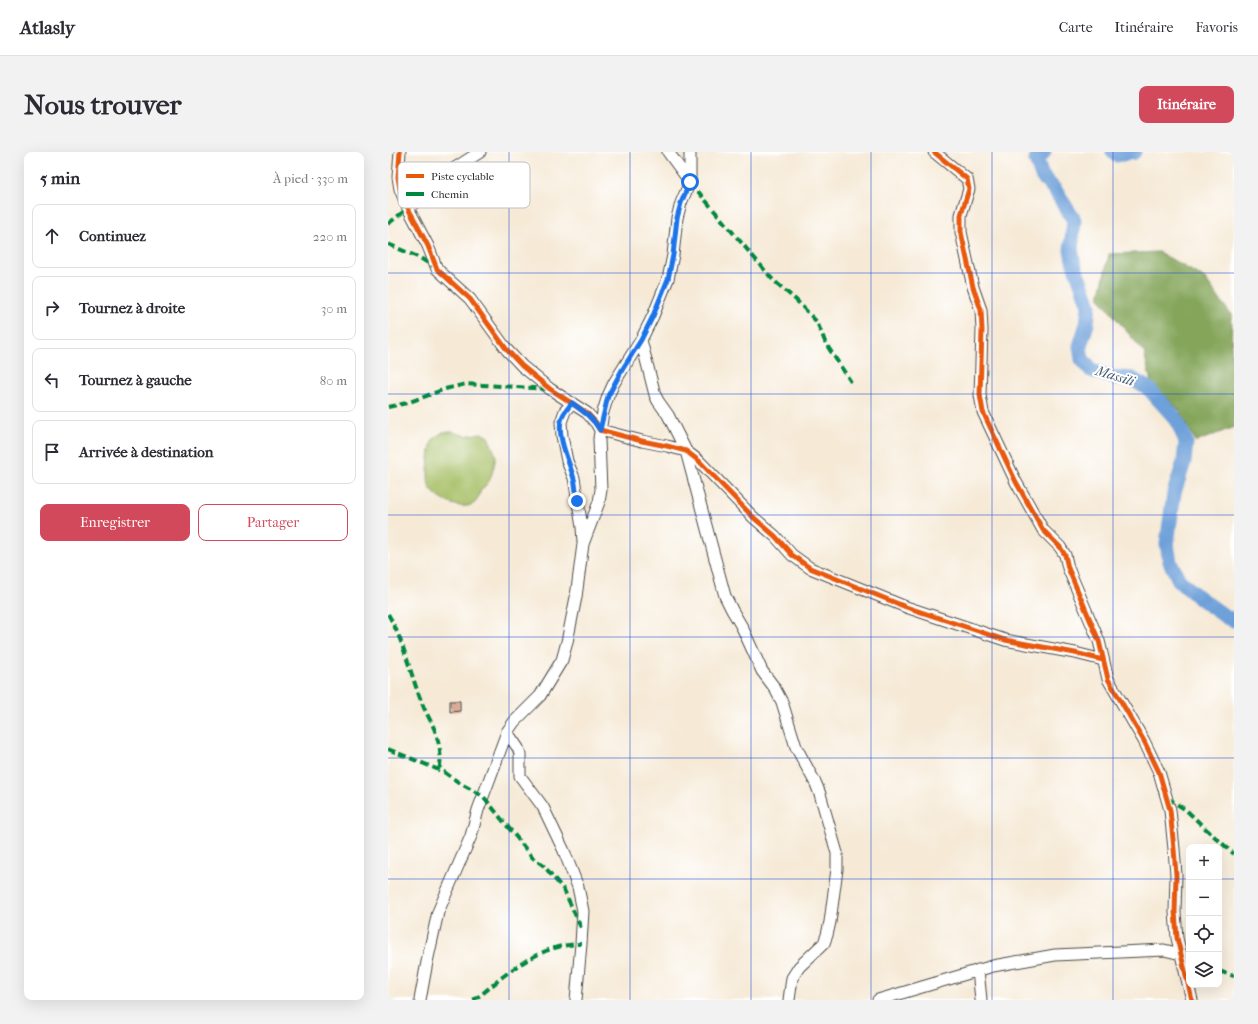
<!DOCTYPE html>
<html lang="fr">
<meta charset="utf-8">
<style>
:root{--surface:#fff;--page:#f2f2f3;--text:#2b2b33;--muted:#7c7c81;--line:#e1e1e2;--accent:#d1495b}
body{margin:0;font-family:"IM FELL French Canon",serif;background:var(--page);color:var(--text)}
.controls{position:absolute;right:12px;bottom:12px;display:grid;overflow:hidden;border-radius:8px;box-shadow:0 4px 16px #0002}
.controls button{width:36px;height:36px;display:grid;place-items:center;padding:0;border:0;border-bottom:1px solid var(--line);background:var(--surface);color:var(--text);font:20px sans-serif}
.stop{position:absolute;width:12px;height:12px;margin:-9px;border:3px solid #1a73e8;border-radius:50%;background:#fff}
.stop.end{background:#1a73e8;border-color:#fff;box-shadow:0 1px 4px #0008}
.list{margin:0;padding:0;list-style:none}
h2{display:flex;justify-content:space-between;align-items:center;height:52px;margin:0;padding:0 16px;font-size:17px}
h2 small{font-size:13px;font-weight:400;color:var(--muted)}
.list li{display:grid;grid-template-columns:26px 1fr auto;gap:12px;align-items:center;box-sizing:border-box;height:64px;margin:0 8px 8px;padding:0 8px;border:1px solid var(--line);border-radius:8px}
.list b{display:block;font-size:15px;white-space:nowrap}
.list em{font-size:13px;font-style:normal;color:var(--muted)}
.actions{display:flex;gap:8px;padding:12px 16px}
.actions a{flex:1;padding:9px 0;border:1px solid var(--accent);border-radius:8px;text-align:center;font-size:14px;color:var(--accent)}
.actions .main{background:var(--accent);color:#fff}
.icon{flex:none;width:22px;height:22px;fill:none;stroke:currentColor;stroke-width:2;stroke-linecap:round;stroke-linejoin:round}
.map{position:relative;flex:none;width:846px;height:848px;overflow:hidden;border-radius:8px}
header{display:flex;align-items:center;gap:24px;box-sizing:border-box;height:56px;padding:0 20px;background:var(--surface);border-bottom:1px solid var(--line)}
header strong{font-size:19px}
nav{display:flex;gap:22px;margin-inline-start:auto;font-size:14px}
.intro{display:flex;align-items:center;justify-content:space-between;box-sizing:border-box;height:96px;padding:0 24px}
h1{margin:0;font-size:28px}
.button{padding:10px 18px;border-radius:8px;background:var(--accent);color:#fff;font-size:14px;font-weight:700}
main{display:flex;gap:24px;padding:0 24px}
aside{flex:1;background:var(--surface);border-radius:8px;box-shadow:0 4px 16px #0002}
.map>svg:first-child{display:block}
.green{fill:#a5be64;stroke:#687448}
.forest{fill:#84a55a;stroke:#586842}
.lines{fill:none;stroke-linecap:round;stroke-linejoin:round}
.river{stroke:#6ea0d9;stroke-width:15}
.building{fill:#daaa96}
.minor-casing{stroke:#494845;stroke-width:13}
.minor{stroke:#fff;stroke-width:11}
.quiet{stroke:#00873e;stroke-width:4;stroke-dasharray:8 4;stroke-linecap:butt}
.cycleway-casing{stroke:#fff;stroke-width:8}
.cycleway{stroke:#e8590c;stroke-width:5}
.route{stroke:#1a73e8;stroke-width:5}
.grid{fill:none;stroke:#1d4ed8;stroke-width:1;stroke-opacity:0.55}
.labels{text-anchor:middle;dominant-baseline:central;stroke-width:4;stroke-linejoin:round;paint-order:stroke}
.water-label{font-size:14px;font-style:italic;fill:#465a71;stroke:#fff}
.key{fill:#fff;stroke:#bfbfbf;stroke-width:1}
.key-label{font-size:11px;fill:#2b2b2b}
</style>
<header>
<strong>Atlasly</strong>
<nav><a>Carte</a><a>Itinéraire</a><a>Favoris</a></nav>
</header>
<div class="intro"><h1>Nous trouver</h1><a class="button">Itinéraire</a></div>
<main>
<aside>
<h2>5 min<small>À pied · 330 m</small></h2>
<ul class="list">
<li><svg class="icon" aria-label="ahead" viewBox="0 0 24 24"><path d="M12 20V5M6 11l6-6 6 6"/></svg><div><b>Continuez</b></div><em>220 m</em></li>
<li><svg class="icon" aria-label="right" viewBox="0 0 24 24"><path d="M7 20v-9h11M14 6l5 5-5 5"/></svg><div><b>Tournez à droite</b></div><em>30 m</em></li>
<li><svg class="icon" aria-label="left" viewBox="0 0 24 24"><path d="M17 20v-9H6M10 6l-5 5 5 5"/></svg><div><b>Tournez à gauche</b></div><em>80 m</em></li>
<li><svg class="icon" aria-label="arrive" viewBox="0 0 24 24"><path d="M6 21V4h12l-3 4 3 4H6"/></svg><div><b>Arrivée à destination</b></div></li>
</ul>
<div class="actions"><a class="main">Enregistrer</a><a>Partager</a></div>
</aside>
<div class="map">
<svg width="846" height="848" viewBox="0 0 846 848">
<rect width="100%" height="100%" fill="#fff"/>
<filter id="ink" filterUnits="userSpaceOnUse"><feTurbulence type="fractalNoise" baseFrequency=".025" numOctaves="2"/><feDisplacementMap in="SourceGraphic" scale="8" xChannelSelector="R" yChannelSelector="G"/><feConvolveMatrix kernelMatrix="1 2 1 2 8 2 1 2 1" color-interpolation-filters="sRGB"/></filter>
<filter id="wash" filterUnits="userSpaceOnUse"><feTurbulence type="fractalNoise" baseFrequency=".012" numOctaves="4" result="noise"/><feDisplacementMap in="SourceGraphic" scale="16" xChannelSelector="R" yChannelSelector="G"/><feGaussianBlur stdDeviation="0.9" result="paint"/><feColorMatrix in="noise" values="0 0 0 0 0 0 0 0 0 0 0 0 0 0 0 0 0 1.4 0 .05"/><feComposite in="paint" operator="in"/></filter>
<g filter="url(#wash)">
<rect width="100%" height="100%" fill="#f6ead7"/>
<path class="green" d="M55 280H65L78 284 93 281 100 285C102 290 107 299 108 305 108 307 106 311 106 314 103 325 103 329 94 337 90 342 91 349 85 352 72 359 50 348 42 336 38 329 41 295 45 288 47 285 52 282 55 280Z"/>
<path class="forest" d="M771 100 816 126 844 164 843 208 846 214V275L808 290 792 259 763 230 756 200 711 146 721 102Z"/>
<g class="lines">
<path class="river" d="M656 0 648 8 654 24 667 38 686 68 683 98 686 112 701 153 699 172 692 194 694 207 703 218 723 225 744 227 761 237 789 268 798 290 796 310 786 341 779 392 782 410 791 428 810 445 838 465 846 468
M725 0 728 3 746 0"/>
</g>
<g id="blocks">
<path class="building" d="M62 549H72V559L62 560Z"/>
</g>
</g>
<g filter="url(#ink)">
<use href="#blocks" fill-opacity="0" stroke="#494845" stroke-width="1"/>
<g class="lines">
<g class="minor-casing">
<path id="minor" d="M12 0 10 25 12 37 20 56 40 94 49 117 82 147 119 198 134 214 162 237 199 261 208 271 212 278 254 289 279 294 298 299 311 309 365 365 387 384 404 403 422 416 518 455 617 488 687 501 715 508
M280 0 302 30
M546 0 579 27 581 37 573 63V80L585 135 593 158 594 178 592 243 595 260 628 330 655 378 672 395 677 403 680 416 711 489 720 527 756 589 771 620 782 658 786 697 788 723 787 760 789 786 804 848
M20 56 67 16 92 0
M253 188 267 243 270 249 280 263 298 299 337 444 344 458 354 475 374 519 386 535 394 550 408 595 428 632 432 642 449 701V717L442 770 439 783 436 791 411 815 404 826 401 848
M184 251 177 259 173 270 174 284 179 309 186 326 194 375 195 390
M119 580 130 596 132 602V624L155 655 176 699 190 735 195 759 193 792 188 848
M590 818 593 848
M32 848 39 810 50 760 83 684 90 658 119 580 126 570 152 544 174 508 179 490 188 445 195 392 211 350 213 338 211 287 215 260 220 244 226 231 253 188 265 164 280 127 285 103 289 66 293 51 302 30V0
M490 848 605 814 667 803 776 798 793 802"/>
</g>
<use href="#minor" class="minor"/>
<path class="quiet" d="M302 30 385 128 408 148 429 170 438 192 463 230
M0 72 20 56
M0 92 32 106 48 116
M0 255 19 251 57 237 78 232 160 237
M0 462C16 489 22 522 34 551 38 562 46 573 49 585 52 595 54 608 51 618
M0 597 56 620 73 632 95 644 145 706 156 714 176 738 194 778
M779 646 798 658 818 677 846 702
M831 819 846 824
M85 848C97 841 106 831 117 823 139 806 165 792 193 792"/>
<g class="cycleway-casing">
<path id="cycleway" d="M12 0 10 25 12 37 20 56 40 94 49 117 82 147 119 198 134 214 162 237 199 261 208 271 212 278 254 289 279 294 298 299 311 309 365 365 387 384 404 403 422 416 518 455 617 488 687 501 715 508
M546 0 579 27 581 37 573 63V80L585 135 593 158 594 178 592 243 595 260 628 330 655 378 672 395 677 403 680 416 711 489 720 527 756 589 771 620 782 658 786 697 788 723 787 760 789 786 804 848"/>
</g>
<use href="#cycleway" class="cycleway"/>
</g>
</g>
<g class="lines" filter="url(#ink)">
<path class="route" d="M189 349C188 342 188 334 186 327 182 312 169 285 173 269 174 262 180 256 184 251 195 259 205 266 212 278L220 244 234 218 253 188 265 164 280 127 285 103 289 66 293 51 302 30"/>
</g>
<path class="grid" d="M121 0V848M242 0V848M363 0V848M483 0V848M604 0V848M725 0V848M0 121H846M0 242H846M0 363H846M0 485H846M0 606H846M0 727H801M831 727H846"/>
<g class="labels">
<g class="water-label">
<text transform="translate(727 224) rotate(17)">Massili</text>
</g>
</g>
<rect x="10" y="10" width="132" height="46" rx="6" class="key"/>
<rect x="18" y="22" width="18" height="4" fill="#e8590c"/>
<rect x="18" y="40" width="18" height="4" fill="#00873e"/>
<g class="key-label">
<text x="43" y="28">Piste cyclable</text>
<text x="43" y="46">Chemin</text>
</g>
</svg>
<div class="controls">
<button>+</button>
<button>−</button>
<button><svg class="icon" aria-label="locate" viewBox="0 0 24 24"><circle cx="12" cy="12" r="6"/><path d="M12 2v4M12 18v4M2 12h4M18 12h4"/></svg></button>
<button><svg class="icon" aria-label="layers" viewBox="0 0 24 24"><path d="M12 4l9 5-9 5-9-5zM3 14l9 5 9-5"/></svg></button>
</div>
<div class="stop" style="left:302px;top:30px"></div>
<div class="stop end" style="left:189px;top:349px"></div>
</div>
</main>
